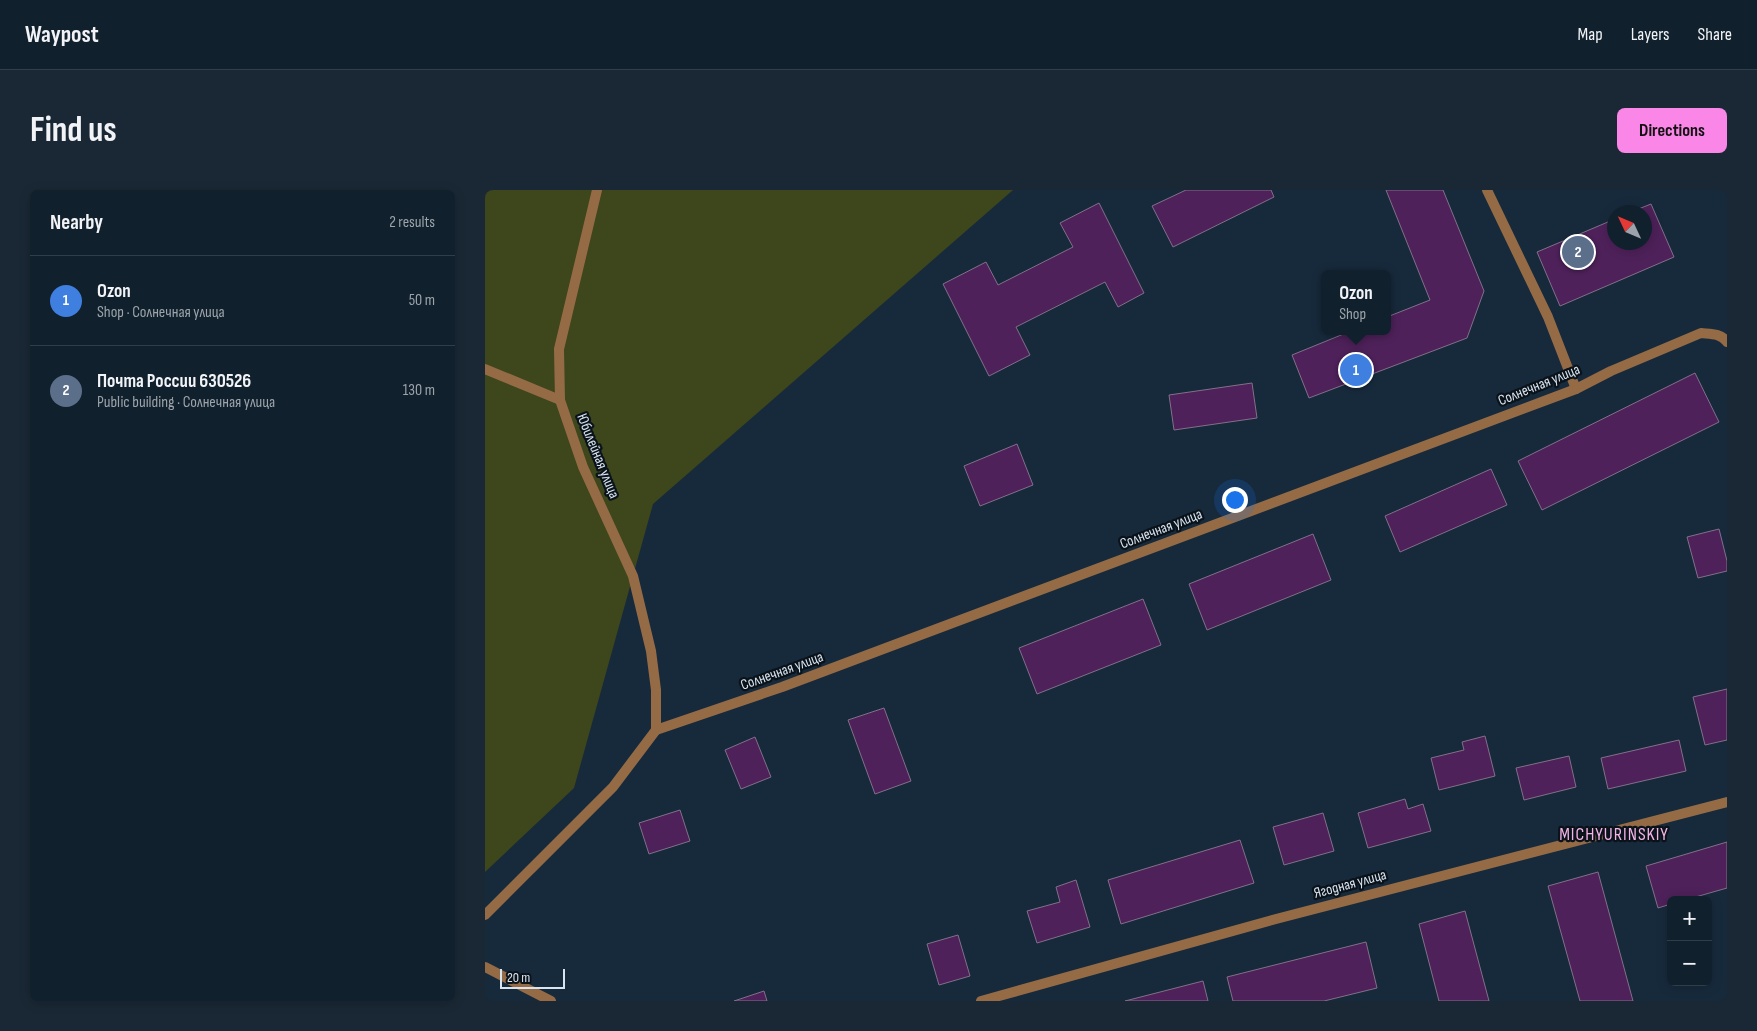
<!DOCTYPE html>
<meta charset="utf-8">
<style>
:root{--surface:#11202d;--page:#1a2835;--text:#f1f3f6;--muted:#9ca3aa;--line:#303e49;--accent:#fa87e7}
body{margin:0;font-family:"Sofia Sans Condensed",sans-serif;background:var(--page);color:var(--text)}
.controls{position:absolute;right:15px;bottom:15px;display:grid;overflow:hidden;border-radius:8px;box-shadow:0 2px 12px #0003}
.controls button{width:45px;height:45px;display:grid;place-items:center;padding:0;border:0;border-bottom:1px solid var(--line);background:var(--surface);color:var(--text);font:25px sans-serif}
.compass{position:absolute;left:1122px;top:15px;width:45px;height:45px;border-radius:50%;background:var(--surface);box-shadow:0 2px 12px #0003;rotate:314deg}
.scale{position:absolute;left:15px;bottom:12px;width:65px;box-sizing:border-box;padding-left:5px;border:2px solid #d8e4f0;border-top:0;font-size:14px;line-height:18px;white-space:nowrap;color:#d8e4f0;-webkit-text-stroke:4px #0a121a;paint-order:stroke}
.you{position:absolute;left:749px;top:309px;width:18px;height:18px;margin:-12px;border:4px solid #fff;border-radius:50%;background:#1a73e8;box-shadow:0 0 0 8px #1a73e833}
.badge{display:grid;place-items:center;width:32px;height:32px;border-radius:50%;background:var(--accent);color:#fff;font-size:16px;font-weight:700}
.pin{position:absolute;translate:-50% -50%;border:2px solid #fff;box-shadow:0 1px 5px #0006}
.popup{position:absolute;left:836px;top:80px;width:70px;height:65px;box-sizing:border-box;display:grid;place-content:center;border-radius:8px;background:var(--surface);filter:drop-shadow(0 1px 4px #0005);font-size:16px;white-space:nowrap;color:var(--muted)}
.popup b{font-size:19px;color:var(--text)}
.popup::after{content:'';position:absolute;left:50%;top:100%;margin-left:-10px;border:10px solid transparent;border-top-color:var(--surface)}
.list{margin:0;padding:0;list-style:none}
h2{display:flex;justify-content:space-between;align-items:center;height:65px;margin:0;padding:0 20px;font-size:21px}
h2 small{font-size:16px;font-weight:400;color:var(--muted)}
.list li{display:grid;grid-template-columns:32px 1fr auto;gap:15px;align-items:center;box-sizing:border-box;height:90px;padding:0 20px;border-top:1px solid var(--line)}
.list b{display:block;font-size:19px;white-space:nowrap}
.list p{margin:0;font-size:16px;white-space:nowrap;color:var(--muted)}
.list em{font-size:16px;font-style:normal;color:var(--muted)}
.map{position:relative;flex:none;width:1242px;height:811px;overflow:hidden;border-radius:8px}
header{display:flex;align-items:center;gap:30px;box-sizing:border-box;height:70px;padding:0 25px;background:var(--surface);border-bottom:1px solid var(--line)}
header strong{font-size:24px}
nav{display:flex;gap:28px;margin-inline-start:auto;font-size:18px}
.intro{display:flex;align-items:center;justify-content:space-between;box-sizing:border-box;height:120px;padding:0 30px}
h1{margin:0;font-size:35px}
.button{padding:12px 22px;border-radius:8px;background:var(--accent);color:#111;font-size:18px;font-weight:700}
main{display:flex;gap:30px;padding:0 30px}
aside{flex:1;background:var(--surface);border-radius:8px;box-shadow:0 2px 12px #0003}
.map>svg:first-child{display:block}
.green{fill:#3e461b}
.building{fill:#4e215a;stroke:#827087}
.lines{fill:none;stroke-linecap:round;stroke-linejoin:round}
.service{stroke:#956b46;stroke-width:10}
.minor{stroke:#956b46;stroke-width:10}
.tertiary{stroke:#956b46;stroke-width:10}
.labels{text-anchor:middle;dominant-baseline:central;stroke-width:4.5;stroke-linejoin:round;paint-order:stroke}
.street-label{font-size:15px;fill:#d8e4f0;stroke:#0a121a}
.quarter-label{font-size:18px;letter-spacing:1px;fill:#f4b4e8;stroke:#0a121a}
</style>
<header>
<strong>Waypost</strong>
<nav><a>Map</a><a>Layers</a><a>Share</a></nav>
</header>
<div class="intro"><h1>Find us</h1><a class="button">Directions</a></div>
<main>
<aside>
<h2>Nearby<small>2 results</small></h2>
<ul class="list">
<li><span class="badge" style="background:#3f7fe0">1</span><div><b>Ozon</b><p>Shop · Солнечная улица</p></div><em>50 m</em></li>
<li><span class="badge" style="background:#5c6f8a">2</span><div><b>Почта России 630526</b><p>Public building · Солнечная улица</p></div><em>130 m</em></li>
</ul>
</aside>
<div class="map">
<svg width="1242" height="811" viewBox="0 0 1242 811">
<rect width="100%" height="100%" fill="#172a3c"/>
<path class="green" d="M0 0H528L168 314 89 598 0 682Z"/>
<path class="building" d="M701 0H786L789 7 688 57 667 16Z
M901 0H958L999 101 982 148 824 208 807 165 866 141H902V127L945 110Z
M614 13 659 103 633 117 620 92 531 137 545 165 504 186 458 94 501 72 513 95 588 57 575 33Z
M1166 14 1189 67 1075 116 1052 62 1130 29V52H1160V22H1146Z
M1210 183 1234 232 1057 320 1033 271Z
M767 193 772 228 689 240 684 205Z
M532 254 548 295 495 316 479 276Z
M1006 279 1022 315 915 362 900 326Z
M1234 339 1242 371V381L1213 388 1202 347Z
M828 344 846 390 722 440 704 394Z
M658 409 676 455 552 504 534 458Z
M1242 499V550L1220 555 1208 507Z
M399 518 426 591 390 604 363 530Z
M1000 546 1010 586 954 600 946 568 979 560 977 552Z
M270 547 286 587 256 599 240 560Z
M1194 550 1201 581 1123 599 1116 568Z
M1084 566 1091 597 1039 610 1031 578Z
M920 609 923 619 938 614 946 641 883 658 873 623Z
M195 620 205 651 164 664 154 633Z
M838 623 849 661 799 675 788 637Z
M755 650 769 693 636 734 623 690Z
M1242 652V698L1200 710H1186V714L1173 718 1161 676Z
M1113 682 1148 811H1095L1063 696Z
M591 690 605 737 552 753 542 721 575 712 571 697Z
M980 721 1004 811H954L934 734Z
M473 745 485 786 454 795 442 754Z
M881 752 892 798 839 811H748L742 787Z
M718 791 723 811H640Z
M279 801 282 811H249Z"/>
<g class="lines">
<path class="service" d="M1002 0 1063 127 1091 199"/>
<path class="minor" d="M0 179 75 210
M171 540 297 497 1091 199 1126 181 1216 143C1225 144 1236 143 1242 152
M0 777 66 811
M496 811 791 729 1242 612"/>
<path class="tertiary" d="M0 725 128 597 171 540V500L166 461 148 386 98 277 75 210 74 159 112 0"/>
</g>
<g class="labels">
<g class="street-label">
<text transform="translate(1054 195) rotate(-22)">Солнечная улица</text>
<text transform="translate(113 266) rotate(68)">Юбилейная улица</text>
<text transform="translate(676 339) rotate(-21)">Солнечная улица</text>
<text transform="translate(297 481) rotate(-20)">Солнечная улица</text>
<text transform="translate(865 694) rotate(-15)">Ягодная улица</text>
</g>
<g class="quarter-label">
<text x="1129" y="644">MICHYURINSKIY</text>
</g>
</g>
</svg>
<div class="controls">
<button>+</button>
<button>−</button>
</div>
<svg class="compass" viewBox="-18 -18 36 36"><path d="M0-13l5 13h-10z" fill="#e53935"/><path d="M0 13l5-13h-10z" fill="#9ca3aa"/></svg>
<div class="scale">20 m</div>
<div class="you"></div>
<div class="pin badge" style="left:871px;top:180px;background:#3f7fe0">1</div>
<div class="popup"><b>Ozon</b>Shop</div>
<div class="pin badge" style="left:1093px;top:62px;background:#5c6f8a">2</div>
</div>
</main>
